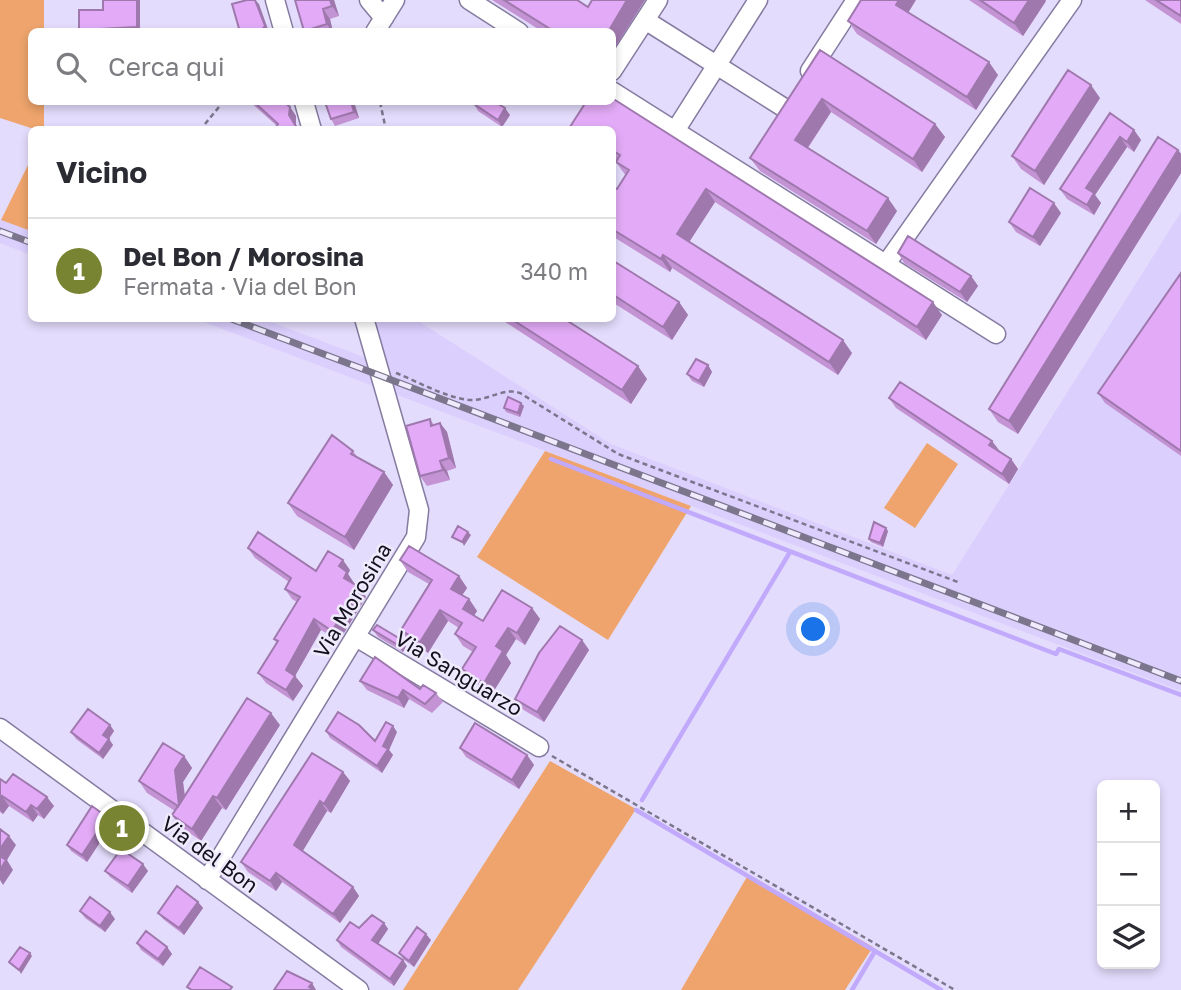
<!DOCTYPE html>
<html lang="it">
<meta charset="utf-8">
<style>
:root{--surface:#fff;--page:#f2f2f3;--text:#2b2b33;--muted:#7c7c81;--line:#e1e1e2;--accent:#788432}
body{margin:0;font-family:"Golos Text",sans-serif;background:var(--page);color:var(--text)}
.controls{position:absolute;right:21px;bottom:21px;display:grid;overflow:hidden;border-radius:10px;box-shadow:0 4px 10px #0003}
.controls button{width:63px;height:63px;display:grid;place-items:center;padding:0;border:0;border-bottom:2px solid var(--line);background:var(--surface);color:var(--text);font:35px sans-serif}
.you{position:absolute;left:814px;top:630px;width:24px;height:24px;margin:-18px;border:5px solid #fff;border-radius:50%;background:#1a73e8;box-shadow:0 0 0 10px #1a73e833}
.badge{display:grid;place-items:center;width:46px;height:46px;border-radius:50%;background:var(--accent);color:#fff;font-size:23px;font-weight:700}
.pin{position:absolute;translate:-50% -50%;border:4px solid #fff;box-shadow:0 2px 7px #0006}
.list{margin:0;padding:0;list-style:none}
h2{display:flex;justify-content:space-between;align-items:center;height:91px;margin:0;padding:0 28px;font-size:30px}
h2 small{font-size:23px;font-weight:400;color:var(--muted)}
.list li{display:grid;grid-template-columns:46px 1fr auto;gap:21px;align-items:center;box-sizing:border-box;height:105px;padding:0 28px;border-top:2px solid var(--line)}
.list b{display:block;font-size:26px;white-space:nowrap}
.list p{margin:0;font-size:23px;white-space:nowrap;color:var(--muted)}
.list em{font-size:23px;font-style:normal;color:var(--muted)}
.icon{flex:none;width:38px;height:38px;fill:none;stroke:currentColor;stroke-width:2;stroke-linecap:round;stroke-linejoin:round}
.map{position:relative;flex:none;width:1181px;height:990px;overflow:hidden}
.search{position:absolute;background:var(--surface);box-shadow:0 4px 10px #0003;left:28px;top:28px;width:588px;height:77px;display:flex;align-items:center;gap:18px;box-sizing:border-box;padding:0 24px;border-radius:10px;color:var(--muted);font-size:26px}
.panel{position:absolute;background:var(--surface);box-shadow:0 4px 10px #0003;left:28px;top:126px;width:588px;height:196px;border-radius:10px}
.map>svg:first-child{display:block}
.built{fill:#dbcffe}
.green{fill:#eea46c}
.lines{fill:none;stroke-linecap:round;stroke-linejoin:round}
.stream{stroke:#c1a9fc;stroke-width:4.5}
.minor-casing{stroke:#857ba0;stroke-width:21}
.path{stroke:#7c768d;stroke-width:2.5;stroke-dasharray:5 3.5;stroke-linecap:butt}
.minor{stroke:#fff;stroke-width:18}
.rail-casing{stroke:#7c768d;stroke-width:7}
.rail{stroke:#efebfc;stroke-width:4.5;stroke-dasharray:13;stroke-linecap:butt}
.wall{fill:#c393d4}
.shaded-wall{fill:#9f78ad}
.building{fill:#e3abf7;stroke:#9f78ad;stroke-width:2}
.labels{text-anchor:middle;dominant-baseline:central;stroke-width:5;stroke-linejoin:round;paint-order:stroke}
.street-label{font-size:21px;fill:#14101e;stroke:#efebfc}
</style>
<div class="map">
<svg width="1181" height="990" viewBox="0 0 1181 990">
<rect width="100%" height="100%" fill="#e4dcfc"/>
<path class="built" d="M1181 212V691L196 319H263L388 366 374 319H415L611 444 952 575Z
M0 219 31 231V255L0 243Z"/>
<path class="green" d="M0 0H44V31L32 32V102H44V129H34L0 118Z
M31 159V231L1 220Z
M927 443 958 464 915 528 884 508Z
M545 451 691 506 608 640 477 557Z
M550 761 636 809 518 990H403Z
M748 875 873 947 845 990H681Z"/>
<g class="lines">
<path class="stream" d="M551 459 1056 654 1059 649 1181 695
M642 800 790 552
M636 810 941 990
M852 990 875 951"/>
<g class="minor-casing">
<path id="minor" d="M275 0 284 32
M369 0 384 18
M469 0 519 32
M645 20 786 109
M375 32 395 0
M612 71 658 0
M810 71 856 0
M612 91 996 334
M304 102 312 130
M675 131 758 0
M886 264 1072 0
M356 637 539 747
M0 728 359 990
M207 880 416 537 419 510 364 318"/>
</g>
<path class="path" d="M380 102 386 130
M205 124 223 102
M396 373C419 382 446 398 470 400 488 401 503 387 520 393L618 454 958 582
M552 756 955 990"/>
<use href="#minor" class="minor"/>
<g class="rail-casing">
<path id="rail" d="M0 231 32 243
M229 318 1181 681"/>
</g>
<use href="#rail" class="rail"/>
</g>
<path class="wall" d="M140 0V32H80L79 30 103 10Z
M295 0H334L339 16 330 19 333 32H304Z
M492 0H577L588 7 592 0H645L612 52V32H543Z
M969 0H1045L1046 1 1023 36Z
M1145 0H1181V24Z
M908 12 998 75 976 110 857 34 848 21Z
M820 50 935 124 945 137 922 172 831 112 808 148 897 211 876 244 760 171 750 158Z
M1100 98 1044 185 1021 169 1012 156Z
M250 102H284L290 107 296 116V125L277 126Z
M325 102H354L359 118 335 126 331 119Z
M586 102 942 315 926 340 715 202 689 242 852 353 838 375 672 268 670 272 612 236V186L617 189 626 176 616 162 617 160 612 157V130Z
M474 104 510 115 502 127 478 111Z
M1110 113 1134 130 1141 140 1134 152 1127 147 1095 195 1101 203 1094 215 1067 199 1060 189Z
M1178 150 1181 154V173L1018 434 998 422 989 409Z
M1061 213 1040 246 1016 232 1009 222Z
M898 253 971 276 978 286 967 302 904 263Z
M612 260 679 302 688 315 672 340 612 302Z
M1181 273V456L1105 403 1098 393Z
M499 318H563L647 379 631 404Z
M708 365 712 372 704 387 692 381 687 374Z
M889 398 999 450 1011 459 1018 469 1009 484 896 408Z
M524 406 520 417 506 412 504 408Z
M430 419 434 425 440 423 447 432 456 468 447 471 450 480 427 486 420 476Z
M353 451 358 458 384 472 393 485 354 550 297 516 288 503Z
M888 531 883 547 871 542 869 539Z
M248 548 316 571 350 570 348 574 354 583 353 584 366 597 339 641 321 630 295 676 303 686 293 701 266 683 258 673 277 643 274 639 297 602 292 599 285 589 289 582 255 558Z
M400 560 459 576 467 588 462 595 469 599 477 611 474 616 483 621 532 608 540 619 525 645 516 639 506 655 511 663 492 694 470 680 462 669 473 652 463 646 455 634 459 628 448 621 428 653 409 642 401 630 429 584 408 572Z
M373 630 406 646 403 652 378 637Z
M582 640 589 650 544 722 522 709 515 699Z
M360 681 420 689 436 693 443 702 432 713 409 699 404 708 367 690Z
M110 725 114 731 109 739 113 745 103 759 76 739 71 732Z
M280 725 226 810 222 808 201 841 181 827 172 815 175 811 147 793 139 781 184 756 192 768 183 782 185 795Z
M326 731 375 741 397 732 389 750 393 755 382 773 330 738Z
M460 748 527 755 534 765 519 789 466 757Z
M343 772 350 781 331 813 327 811 302 851 353 887 359 896 340 923 282 882 276 891 248 872 241 862Z
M0 779 6 783 54 806 44 819 38 815 33 822 9 806 3 814 0 812Z
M107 817 112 824 87 862 71 851 67 845Z
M105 871H148L132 893 110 877Z
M198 902 203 908 184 935 163 919 158 913Z
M80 911 115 919 105 932 85 918Z
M384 923 388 929 378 944 403 960 407 966 394 986 341 947 337 940 359 928Z
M431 940 414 967 404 960 399 953Z
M137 943 167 947 172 954 163 966 141 950Z"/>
<path class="shaded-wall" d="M137 0H140V32L137 27Z
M255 0 259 4 269 32H260Z
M330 0H334L339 16 332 6Z
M627 0H645L612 52V32H608Z
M899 0H916L905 18 896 5Z
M1029 0H1045L1046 1 1023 36 1014 23Z
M323 9 330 19 333 32H332L327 24Z
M989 62 998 75 976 110 967 97Z
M1091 85 1100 98 1044 185 1035 171Z
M822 99 831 112 804 153 795 140Z
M351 102H354L359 118 354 112Z
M290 107 296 116V125L299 130H296L289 115Z
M505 108 510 115 502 127 498 120Z
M935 124 945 137 922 172 913 159Z
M1134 130 1141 140 1134 152 1127 142Z
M1120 137 1127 147 1095 195 1101 203 1094 215 1087 205 1086 188Z
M1178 150 1181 154V173L1018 434 1009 421Z
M706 189 715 202 686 247 677 234Z
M888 198 897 211 876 244 867 231Z
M1054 203 1061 213 1040 246 1033 237Z
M663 255 672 268 670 272 661 259Z
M971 276 978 286 967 302 960 292Z
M679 302 688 315 672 340 663 327Z
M933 302 942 315 926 340 917 327Z
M843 340 852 353 838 375 829 362Z
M708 365 712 372 704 387 699 381Z
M638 366 647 379 631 404 622 390Z
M521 403 524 406 520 417 518 413Z
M440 423 447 432 456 468 449 458Z
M992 441 999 450 989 445Z
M1011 459 1018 469 1009 484 1002 474Z
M440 461 447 471 450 480 443 470Z
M384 472 393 485 354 550 345 537Z
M886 528 888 531 883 547 880 543Z
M468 532 471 535 464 546 462 542Z
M343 560 350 570 348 574 354 583 351 588 344 578 339 566Z
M459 576 467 588 459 600 451 589Z
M359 587 366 597 339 641 332 631Z
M469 599 477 611 471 620 463 609Z
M532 608 540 619 525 645 517 633Z
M440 610 448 621 428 653 420 642Z
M314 619 321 630 295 676 303 686 293 701 286 690V670Z
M508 628 516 639 506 655 511 663 492 694 484 683 496 646Z
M402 640 406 646 403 652 398 645Z
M582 640 589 650 544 722 537 712Z
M403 690 409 699 404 708 398 698Z
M271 713 280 725 226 810 217 798Z
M110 725 114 731 107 741 103 735Z
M393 726 397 732 389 750 393 755 382 773 377 766 383 746Z
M109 739 113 745 103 759 99 753Z
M527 755 534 765 519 789 512 780Z
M184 756 192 768 183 782 187 817 179 805 175 770Z
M343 772 350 781 331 813 324 804Z
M2 796 9 806 3 814 0 810V799Z
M213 796 222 808 201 841 192 829Z
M47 797 54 806 44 819 37 809Z
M320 801 327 811 301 854 294 845Z
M31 805 38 815 33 822 26 812Z
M107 817 112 824 87 862 82 855Z
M9 836 16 845 7 860 13 870 3 885 0 880V849Z
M143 864 148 871 132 893 128 886Z
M276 873 282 882 276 891 270 881Z
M353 887 359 896 340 923 333 914Z
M198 902 203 908 184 935 179 928Z
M110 912 115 919 105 932 100 926Z
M384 923 388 929 376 947 372 940Z
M426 934 431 940 414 967 409 961Z
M167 947 172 954 163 966 158 959Z
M30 953 32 956 21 974 19 970Z
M403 960 407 966 394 986 390 979Z
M312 983 316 990H311L309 987Z"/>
<path class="building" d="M103 0H137V27L79 30V10H103Z
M247 0H255L265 26 260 32H240L232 4Z
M295 0H330L332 6 323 9 327 24 304 31Z
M504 0H577L588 7 592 0H627L608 32H555Z
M861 0H899L896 5 989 62 967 97 848 21Z
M980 0H1029L1014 23Z
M1156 0H1181V16Z
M820 50 935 124 913 159 822 99 795 140 888 198 867 231 750 158Z
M1068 70 1091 85 1035 171 1012 156Z
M612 98 933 302 917 327 706 189 677 234 843 340 829 362 663 255 661 259 612 229V186L617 189 629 170 616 162 620 155 612 150V130H568L586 102H612Z
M254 102H284L290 107 289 115 297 128 296 130H274L278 124Z
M325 102H351L354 112 331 119Z
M476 102H495L505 108 498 120 474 104Z
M1110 113 1134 130 1127 142 1120 137 1086 188 1094 193 1087 205 1060 189Z
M1158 137 1178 150 1009 421 989 409Z
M1030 188 1054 203 1033 237 1009 222Z
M908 236 971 276 960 292 898 253Z
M612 260 679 302 663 327 612 294Z
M1181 273V451L1098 393Z
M510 318H563L638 366 622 390Z
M696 359 708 365 699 381 687 374Z
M900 382 992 441 989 445 1011 459 1002 474 889 398Z
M508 397 521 403 518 413 504 408Z
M430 419 431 426 440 423 449 458 440 461 443 470 420 476 406 426Z
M332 435 353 451 351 454 384 472 345 537 288 503Z
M874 522 886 528 880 543 869 539Z
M458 526 468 532 462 542 452 537Z
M258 532 316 571 328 551 343 560 339 566 347 572 344 578 359 587 332 631 314 619 286 670 295 676 286 690 258 673 278 641 274 639 300 597 285 589 291 578 248 548Z
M409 546 459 576 451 589 469 599 463 609 483 621 502 590 532 608 517 633 508 628 496 646 503 651 484 683 462 669 476 647 455 634 462 623 440 610 420 642 401 630 432 580 400 560Z
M377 625 402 640 398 645 373 630Z
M560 626 582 640 537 712 515 699 539 653Z
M375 657 420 689 423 685 436 693 425 704 403 690 398 698 360 681Z
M247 698 271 713 217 798 213 796 192 829 172 815 178 806 139 781 163 743 184 756 175 770 179 805Z
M88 709 110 725 103 735 109 739 99 753 71 732Z
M338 712 359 725 375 741 386 722 393 726 383 746 388 749 377 766 326 731Z
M475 723 527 755 512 780 460 748Z
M312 753 343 772 324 804 320 801 294 845 353 887 333 914 276 873 270 881 241 862Z
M13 774 47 797 37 809 31 805 26 812 2 796 0 799V779L6 783Z
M92 806 107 817 82 855 67 845Z
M0 829 9 836 0 849Z
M121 849 143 864 128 886 105 871Z
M0 856 6 860 0 870Z
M177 886 198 902 179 928 158 913Z
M90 897 110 912 100 926 80 911Z
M372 915 384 923 372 940 403 960 390 979 337 940 350 922 359 928Z
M417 927 426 934 409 961 399 953Z
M146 931 167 947 158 959 137 943Z
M20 947 30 953 19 970 9 962Z
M200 967 232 987 230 990H192L187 987Z
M287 971 312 983 309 987 315 990H274Z"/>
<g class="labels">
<g class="street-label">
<text transform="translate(352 600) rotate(-59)">Via Morosina</text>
<text transform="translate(459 673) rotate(31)">Via Sanguarzo</text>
<text transform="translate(210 854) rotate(36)">Via del Bon</text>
</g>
</g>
</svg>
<div class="controls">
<button>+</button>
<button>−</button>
<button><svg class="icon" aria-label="layers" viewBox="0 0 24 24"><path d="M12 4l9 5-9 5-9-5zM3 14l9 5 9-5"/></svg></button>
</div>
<div class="you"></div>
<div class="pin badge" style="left:122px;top:828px">1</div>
<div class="search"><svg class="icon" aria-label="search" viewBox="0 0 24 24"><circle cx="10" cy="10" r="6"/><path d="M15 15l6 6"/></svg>Cerca qui</div>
<section class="panel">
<h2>Vicino<small></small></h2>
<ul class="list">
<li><span class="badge">1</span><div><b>Del Bon / Morosina</b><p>Fermata · Via del Bon</p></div><em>340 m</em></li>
</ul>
</section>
</div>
